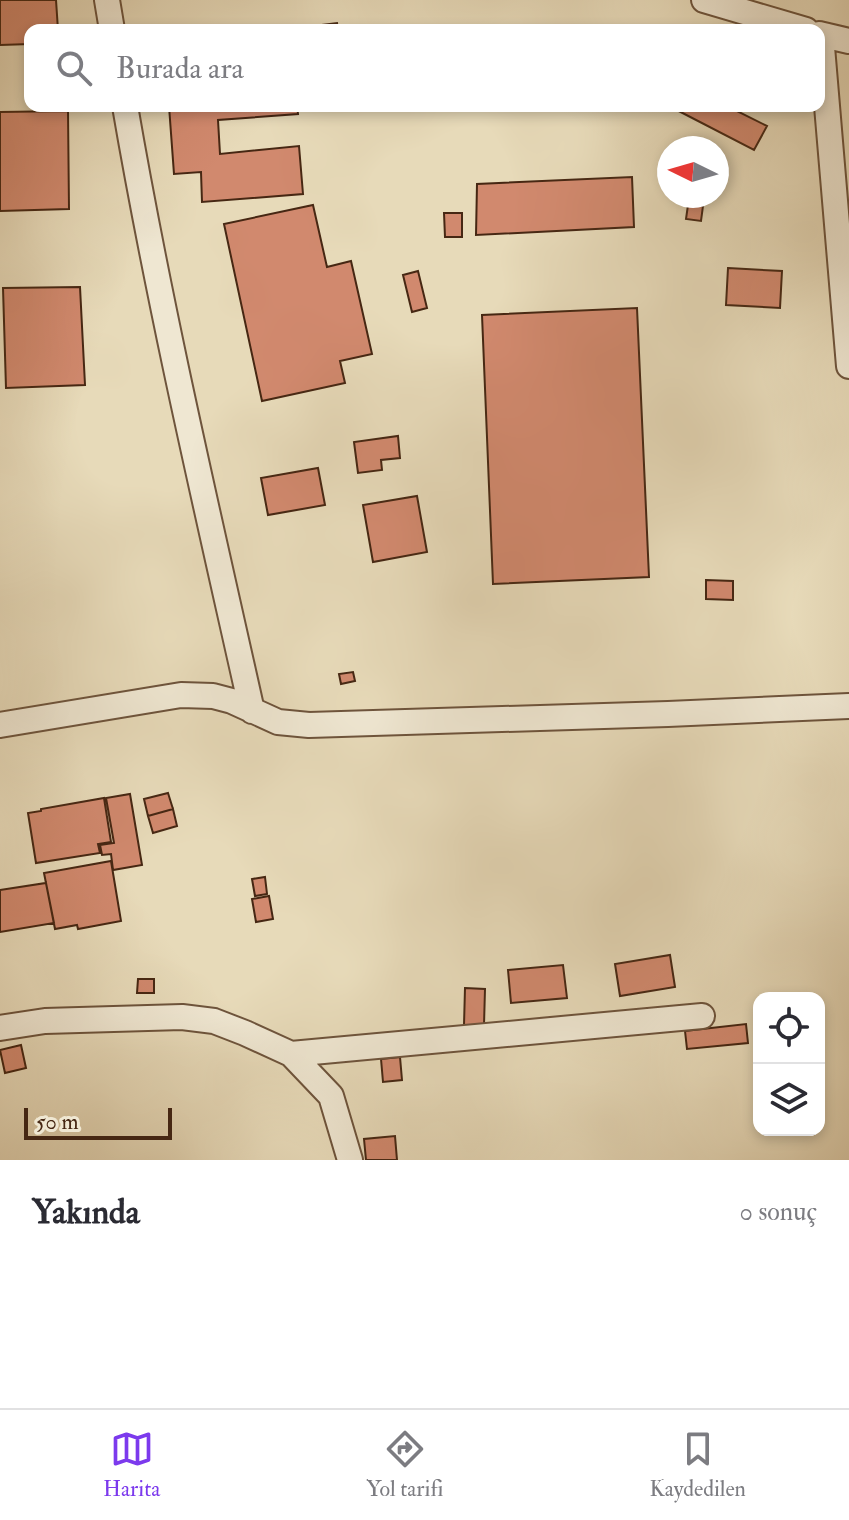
<!DOCTYPE html>
<html lang="tr">
<meta charset="utf-8">
<style>
:root{--surface:#fff;--page:#f2f2f3;--text:#2b2b33;--muted:#7c7c81;--line:#e1e1e2;--accent:#7c3aed}
body{margin:0;font-family:"IM FELL Double Pica",serif;background:var(--page);color:var(--text)}
.controls{position:absolute;right:24px;bottom:24px;display:grid;overflow:hidden;border-radius:16px;box-shadow:0 4px 12px #0003}
.controls button{width:72px;height:72px;display:grid;place-items:center;padding:0;border:0;border-bottom:2px solid var(--line);background:var(--surface);color:var(--text);font:40px sans-serif}
.compass{position:absolute;left:657px;top:136px;width:72px;height:72px;border-radius:50%;background:var(--surface);box-shadow:0 4px 12px #0003;rotate:275deg}
.scale{position:absolute;left:24px;bottom:20px;width:148px;box-sizing:border-box;padding-left:8px;border:4px solid #462713;border-top:0;font-size:22px;line-height:28px;white-space:nowrap;color:#462713;-webkit-text-stroke:6px #efe7d2;paint-order:stroke}
.list{margin:0;padding:0;list-style:none}
h2{display:flex;justify-content:space-between;align-items:center;height:104px;margin:0;padding:0 32px;font-size:34px}
h2 small{font-size:26px;font-weight:400;color:var(--muted)}
.icon{flex:none;width:44px;height:44px;fill:none;stroke:currentColor;stroke-width:2;stroke-linecap:round;stroke-linejoin:round}
.map{position:relative;flex:none;width:849px;height:1160px;overflow:hidden}
.search{position:absolute;background:var(--surface);box-shadow:0 4px 12px #0003;left:24px;right:24px;top:24px;height:88px;display:flex;align-items:center;gap:20px;box-sizing:border-box;padding:0 28px;border-radius:16px;color:var(--muted);font-size:30px}
.sheet{height:248px;background:var(--surface)}
nav{display:flex;justify-content:space-around;align-items:center;box-sizing:border-box;height:112px;border-top:2px solid var(--line);background:var(--surface);font-size:22px;color:var(--muted)}
nav a{display:grid;justify-items:center;gap:4px}
nav .on{color:var(--accent)}
.map>svg:first-child{display:block}
.building{fill:#d1896e;stroke:#462713;stroke-width:2}
.lines{fill:none;stroke-linecap:round;stroke-linejoin:round}
.street-casing{stroke:#6e543c;stroke-width:28}
.street{stroke:#efe7d2;stroke-width:24}
</style>
<div class="map">
<svg width="849" height="1160" viewBox="0 0 849 1160">
<rect width="100%" height="100%" fill="#e7dab9"/>
<filter id="stains"><feTurbulence type="fractalNoise" baseFrequency=".0025" numOctaves="4"/><feColorMatrix values="0 0 0 0 .2 0 0 0 0 .09 0 0 0 0 .02 0 0 0 .5 -.17"/></filter>
<radialGradient id="worn" r=".72"><stop offset=".6" stop-color="#630" stop-opacity="0"/><stop offset="1" stop-color="#630" stop-opacity=".3"/></radialGradient>
<path class="building" d="M0 0H56L58 30H30V44L0 45Z
M337 23 338 30H280Z
M169 106H297L298 114 218 120 220 154 299 146 303 194 202 202 201 172 174 174Z
M669 106H727L767 126 754 150Z
M68 111 69 209 0 211V112Z
M632 177 634 227 476 235 477 184Z
M313 205 327 267 351 261 372 354 340 361 345 383 262 401 224 224Z
M688 205 703 206 701 221 686 219Z
M444 213H462V237H445Z
M728 268 782 271 780 308 726 305Z
M418 271 427 308 412 312 403 275Z
M80 287 85 385 6 388 3 288Z
M637 308 649 577 493 584 482 315Z
M398 436 400 458 381 460 382 470 358 473 354 442Z
M318 468 325 505 268 515 261 478Z
M417 496 427 552 373 562 363 505Z
M706 580 733 581V600L706 599Z
M353 672 355 681 341 684 339 674Z
M168 793 173 809 148 816 144 799Z
M130 794 142 865 113 870 111 854 102 855 100 845 114 843 106 798Z
M104 798 111 842 98 844 100 853 36 863 28 813 41 811V809Z
M173 809 177 826 153 833 148 816Z
M111 861 121 921 78 929 77 925 55 929 44 873Z
M265 877 267 894 255 896 252 879Z
M46 883 54 923 0 932V890Z
M269 896 273 919 256 922 252 899Z
M670 955 675 987 620 996 615 964Z
M563 965 567 998 511 1003 508 970Z
M138 979H154V993H137Z
M465 988 485 989 484 1025H464Z
M746 1024 748 1043 687 1049 685 1031Z
M21 1045 26 1068 5 1073 0 1050Z
M400 1057 402 1080 383 1082 381 1059Z
M395 1136 397 1160H366L364 1139Z"/>
<g class="lines">
<g class="street-casing">
<path id="street" d="M107 0 112 30
M704 0 806 30
M819 34 849 41
M821 35 849 366
M125 106C160 309 207 510 252 711
M0 725 181 695 213 696 232 701 278 722 309 725 668 714 849 706
M0 1028 45 1021 182 1017 214 1021 245 1033 291 1054 331 1096 350 1160
M291 1054 702 1016"/>
</g>
<use href="#street" class="street"/>
</g>
<rect width="100%" height="100%" filter="url(#stains)"/>
<rect width="100%" height="100%" fill="url(#worn)"/>
</svg>
<div class="controls">
<button><svg class="icon" aria-label="locate" viewBox="0 0 24 24"><circle cx="12" cy="12" r="6"/><path d="M12 2v4M12 18v4M2 12h4M18 12h4"/></svg></button>
<button><svg class="icon" aria-label="layers" viewBox="0 0 24 24"><path d="M12 4l9 5-9 5-9-5zM3 14l9 5 9-5"/></svg></button>
</div>
<svg class="compass" viewBox="-18 -18 36 36"><path d="M0-13l5 13h-10z" fill="#e53935"/><path d="M0 13l5-13h-10z" fill="#7c7c81"/></svg>
<div class="scale">50 m</div>
<div class="search"><svg class="icon" aria-label="search" viewBox="0 0 24 24"><circle cx="10" cy="10" r="6"/><path d="M15 15l6 6"/></svg>Burada ara</div>
</div>
<section class="sheet">
<h2>Yakında<small>0 sonuç</small></h2>
<ul class="list">
</ul>
</section>
<nav>
<a class="on"><svg class="icon" aria-label="map" viewBox="0 0 24 24"><path d="M3 6l6-2 6 2 6-2v14l-6 2-6-2-6 2zM9 4v14M15 6v14"/></svg>Harita</a>
<a><svg class="icon" aria-label="directions" viewBox="0 0 24 24"><path d="M12 3l9 9-9 9-9-9zM9 14v-3h6M13 9l2 2-2 2"/></svg>Yol tarifi</a>
<a><svg class="icon" aria-label="saved" viewBox="0 0 24 24"><path d="M7 4h10v16l-5-4-5 4z"/></svg>Kaydedilen</a>
</nav>
